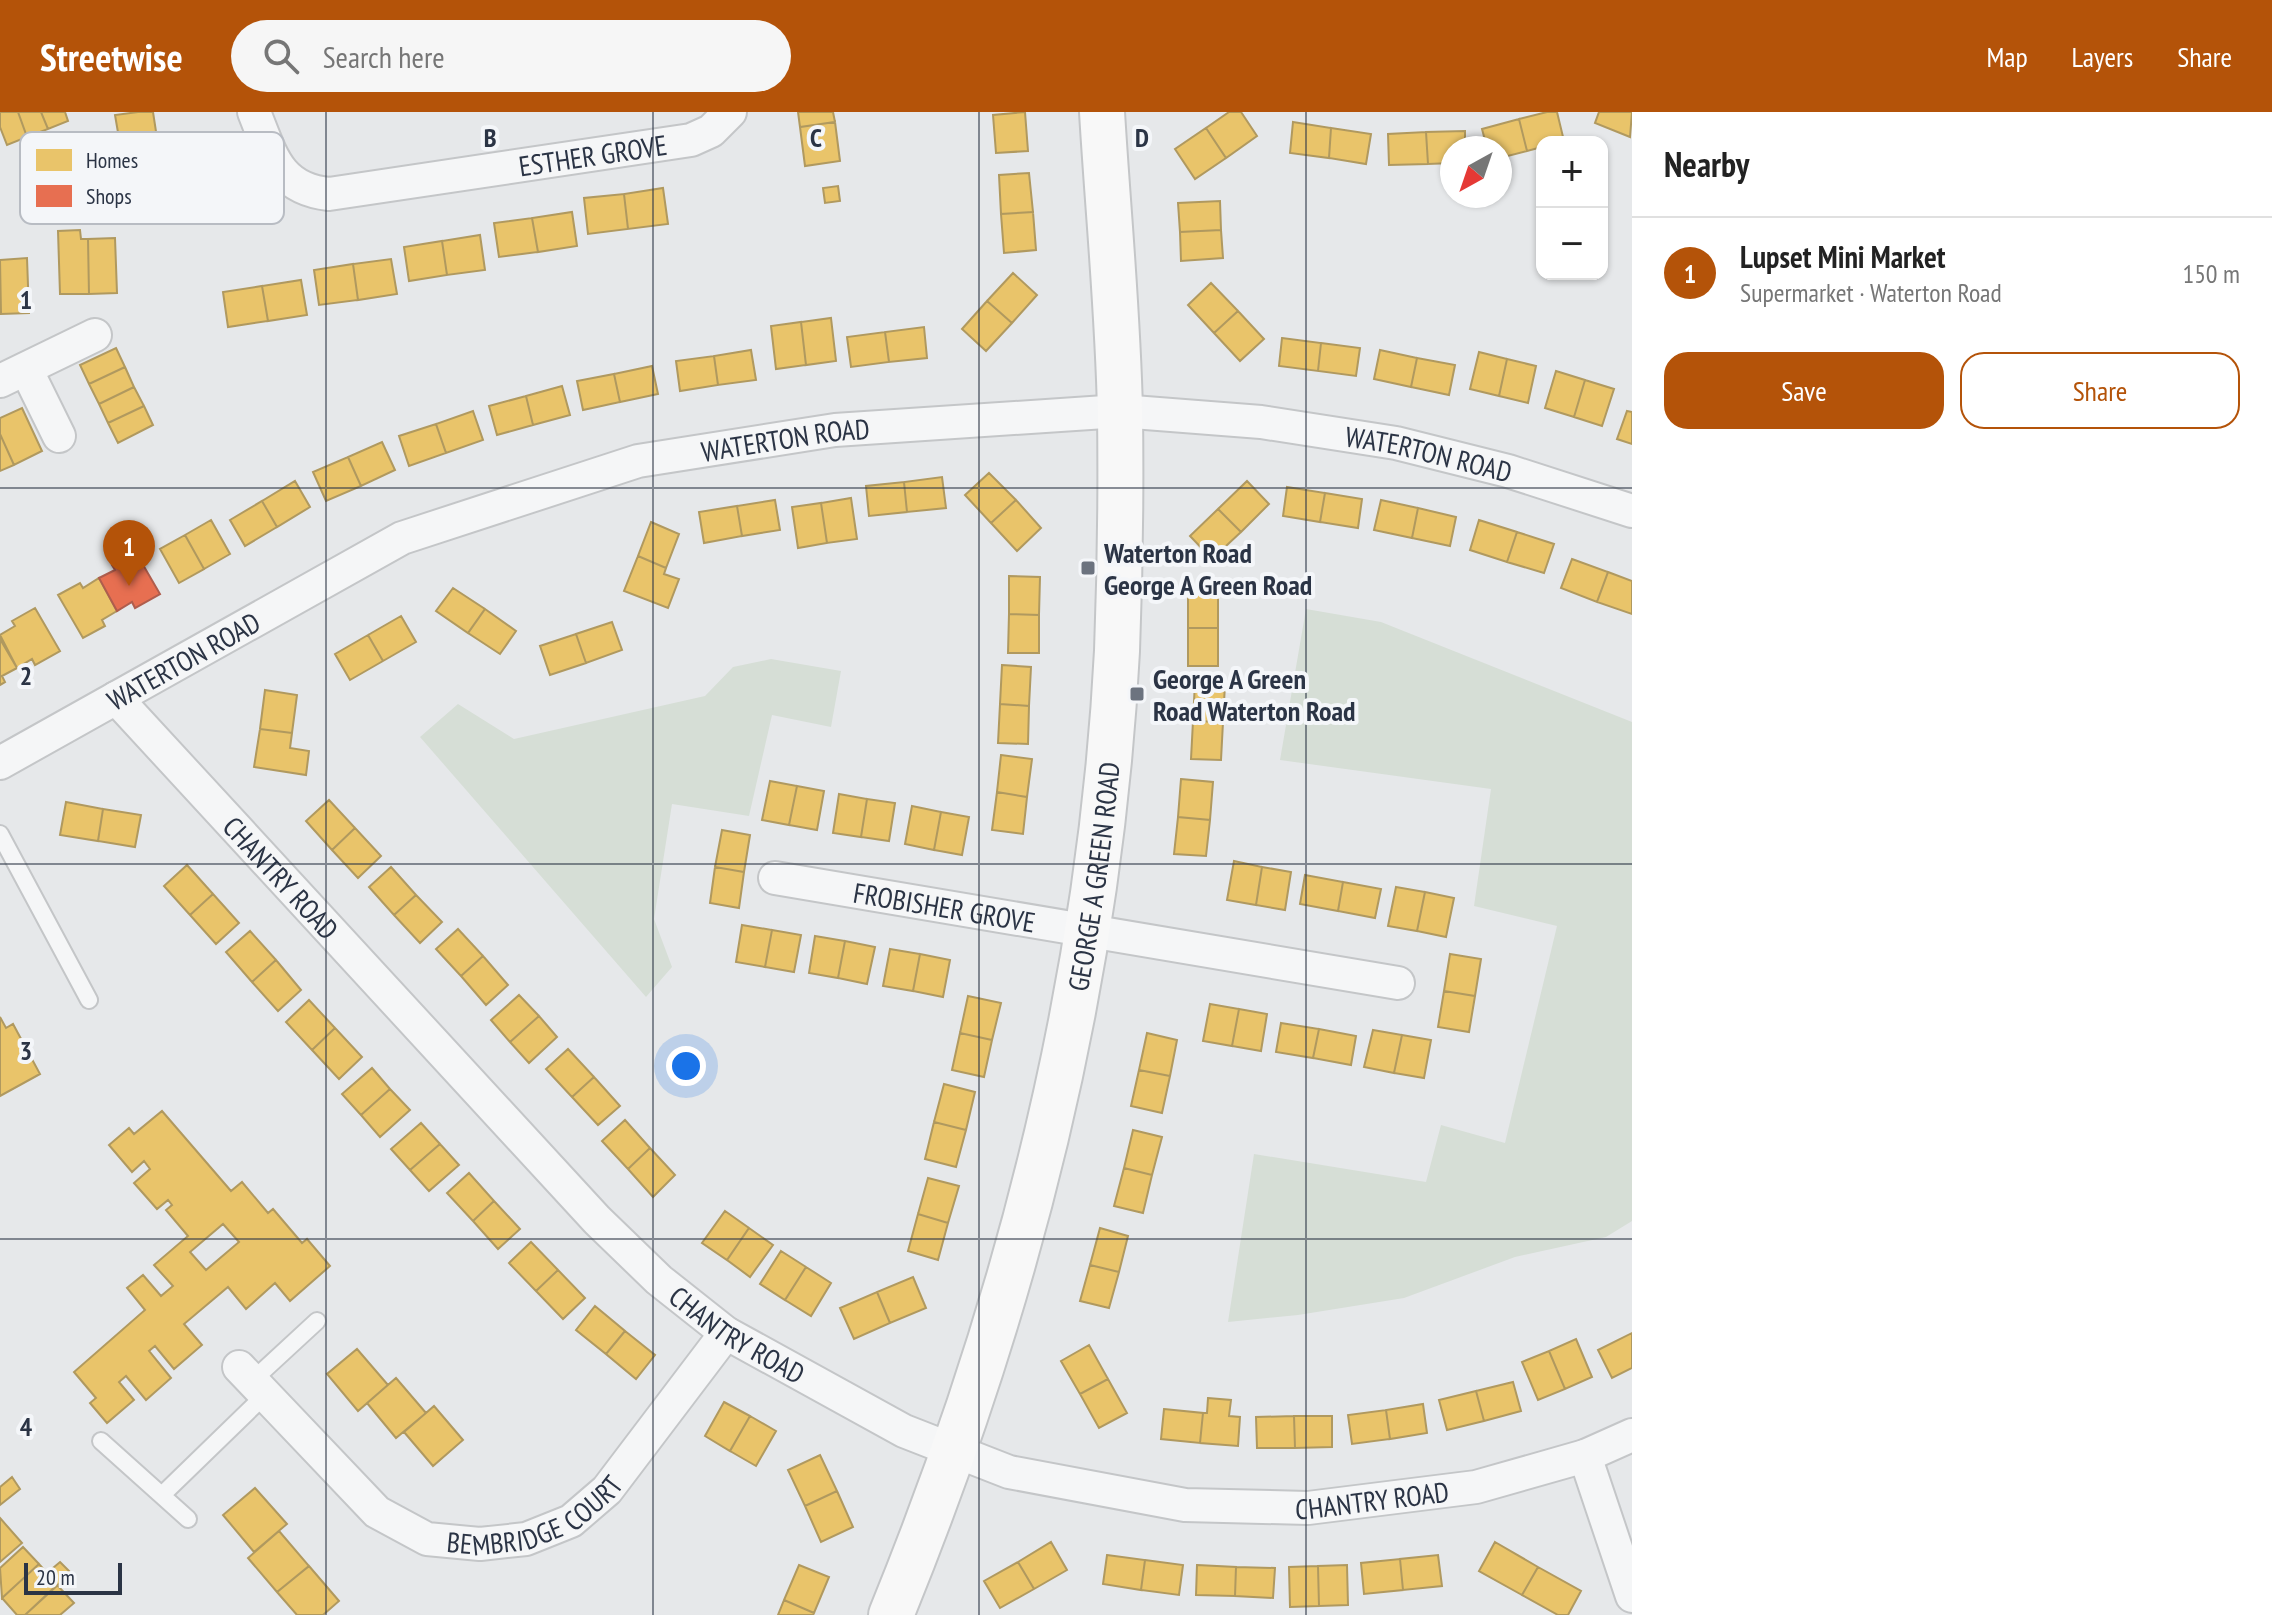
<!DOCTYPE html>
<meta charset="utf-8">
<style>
:root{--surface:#fff;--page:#f6f6f6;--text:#222;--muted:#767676;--line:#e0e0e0;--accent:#b45309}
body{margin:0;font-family:"PT Sans Narrow",sans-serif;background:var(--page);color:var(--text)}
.controls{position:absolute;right:24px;top:24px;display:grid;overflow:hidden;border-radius:16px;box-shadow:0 2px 6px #0004}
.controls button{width:72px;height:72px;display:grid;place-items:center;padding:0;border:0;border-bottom:2px solid var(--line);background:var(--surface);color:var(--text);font:40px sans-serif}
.compass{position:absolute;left:1440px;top:24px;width:72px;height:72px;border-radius:50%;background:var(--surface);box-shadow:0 2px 6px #0004;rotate:220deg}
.scale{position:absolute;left:24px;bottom:20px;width:98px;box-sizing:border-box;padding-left:8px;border:4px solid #2b3445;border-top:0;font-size:22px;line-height:28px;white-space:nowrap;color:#2b3445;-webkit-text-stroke:6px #f4f6f9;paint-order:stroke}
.you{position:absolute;left:686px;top:954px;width:28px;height:28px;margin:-20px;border:6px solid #fff;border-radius:50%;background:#1a73e8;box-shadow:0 0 0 12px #1a73e833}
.badge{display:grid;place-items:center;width:52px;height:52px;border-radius:50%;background:var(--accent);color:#fff;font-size:26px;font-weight:700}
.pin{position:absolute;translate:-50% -66px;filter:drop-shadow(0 2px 4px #0008)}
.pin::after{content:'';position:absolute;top:42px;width:28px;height:24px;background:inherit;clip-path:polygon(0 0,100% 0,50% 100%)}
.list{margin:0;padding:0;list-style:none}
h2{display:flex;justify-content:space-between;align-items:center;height:104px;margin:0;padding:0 32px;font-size:34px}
h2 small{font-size:26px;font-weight:400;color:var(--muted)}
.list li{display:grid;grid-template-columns:52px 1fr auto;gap:24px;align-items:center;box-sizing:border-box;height:112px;padding:0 32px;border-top:2px solid var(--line)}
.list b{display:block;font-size:30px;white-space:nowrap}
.list p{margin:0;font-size:26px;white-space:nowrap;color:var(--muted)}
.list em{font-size:26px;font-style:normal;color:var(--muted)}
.actions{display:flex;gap:16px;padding:24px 32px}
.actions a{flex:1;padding:18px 0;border:2px solid var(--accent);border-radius:24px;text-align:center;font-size:28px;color:var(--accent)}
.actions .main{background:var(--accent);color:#fff}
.icon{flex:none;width:44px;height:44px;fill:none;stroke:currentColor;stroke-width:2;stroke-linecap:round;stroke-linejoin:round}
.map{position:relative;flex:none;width:1632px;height:1503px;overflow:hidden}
header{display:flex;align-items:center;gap:48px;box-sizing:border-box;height:112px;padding:0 40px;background:var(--accent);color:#fff}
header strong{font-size:38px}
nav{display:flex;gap:44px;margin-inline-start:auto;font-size:28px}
.search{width:560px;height:72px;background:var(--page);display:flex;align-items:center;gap:20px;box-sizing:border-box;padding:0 28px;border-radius:44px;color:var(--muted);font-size:30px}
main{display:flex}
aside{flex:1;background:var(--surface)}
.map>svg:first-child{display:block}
.green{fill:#d6ded6}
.homes{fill:#e9c46a;stroke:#b0995f;stroke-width:2;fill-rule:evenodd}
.shops{fill:#e76f51;stroke:#af5d4d;stroke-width:2}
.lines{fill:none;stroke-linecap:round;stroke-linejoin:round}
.lane-casing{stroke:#c4c6c8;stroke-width:20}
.street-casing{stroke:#c4c6c8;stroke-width:36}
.secondary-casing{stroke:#c4c6c8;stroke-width:48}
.lane{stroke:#f5f6f7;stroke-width:16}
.street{stroke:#f5f6f7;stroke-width:32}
.secondary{stroke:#f8f8f8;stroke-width:44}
.grid{fill:none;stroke:#2b3445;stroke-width:2;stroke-opacity:0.55}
.poi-dot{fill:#6c737f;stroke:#f4f6f9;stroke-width:3}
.labels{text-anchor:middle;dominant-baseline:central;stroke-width:8;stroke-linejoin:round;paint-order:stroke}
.street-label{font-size:28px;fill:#2b3445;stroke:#f4f6f9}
.poi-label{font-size:28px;font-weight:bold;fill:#2b3445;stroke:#f4f6f9;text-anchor:start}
.key{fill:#f4f6f9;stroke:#b8bcc3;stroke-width:2}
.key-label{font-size:22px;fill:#2b3445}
.grid-label{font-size:26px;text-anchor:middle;font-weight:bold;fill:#2b3445;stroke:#f4f6f9;stroke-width:8;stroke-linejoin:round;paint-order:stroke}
</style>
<header>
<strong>Streetwise</strong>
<div class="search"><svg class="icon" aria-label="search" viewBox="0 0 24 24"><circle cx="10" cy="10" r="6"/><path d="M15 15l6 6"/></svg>Search here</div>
<nav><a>Map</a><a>Layers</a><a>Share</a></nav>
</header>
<main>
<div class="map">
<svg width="1632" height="1503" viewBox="0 0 1632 1503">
<rect width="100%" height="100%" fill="#e6e8ea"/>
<path class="green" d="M1306 497 1381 510 1632 610V1109L1606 1125 1515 1145 1404 1186 1298 1203 1228 1210 1254 1042 1426 1070 1441 1013 1505 1031 1557 814 1474 794 1491 677 1280 648Z
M771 547 841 559 831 615 772 603 749 704 672 692 654 807 672 855 646 885 420 625 458 592 514 627 705 584 733 555Z"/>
<path class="homes" d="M0 0H18L27 25 7 33 0 15Z
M18 0H41L48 17 27 25Z
M41 0H65L68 9 48 17Z
M138 0H153L157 26 120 32 115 3Z
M798 0H833L835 10 800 15Z
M1025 0 1028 39 996 41 993 3Z
M1229 0H1241L1257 24 1226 46 1206 16Z
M1547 0H1557L1564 29 1542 30V35L1527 39 1519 7Z
M1599 0H1632L1630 25 1595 11Z
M1519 7 1527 39 1500 46V36H1487L1482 17Z
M835 10 840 49 805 54 800 15Z
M1293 10 1331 16 1329 46 1290 41Z
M1206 16 1226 46 1195 67 1175 37Z
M1331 16 1371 22 1366 52 1329 46Z
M1465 19V36H1452V51L1428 52 1426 20Z
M1426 20 1428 52 1389 53 1388 22Z
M1029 61 1033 100 1001 102 999 63Z
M838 74 840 89 825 91 823 76Z
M663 76 668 112 628 117 624 82Z
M624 82 628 117 588 122 584 86Z
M1220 89 1221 118 1180 120 1178 91Z
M572 100 577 134 538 140 532 106Z
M1033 100 1036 138 1004 141 1001 102Z
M532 106 538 140 499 145 494 111Z
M80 118 81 127H88L89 182H60L58 119Z
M1221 118 1223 146 1181 149 1180 120Z
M480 123 485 158 447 163 442 129Z
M115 126 117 181 89 182 88 127Z
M442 129 447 163 409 169 404 135Z
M27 146 29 201 1 202 0 148Z
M391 147 397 182 358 188 353 152Z
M353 152 358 188 319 193 314 158Z
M1013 161 1037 183 1012 211 987 189Z
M301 168 307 203 268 209 262 174Z
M1211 171 1238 199 1214 221 1188 193Z
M262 174 268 209 228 215 223 180Z
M987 189 1012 211 986 239 962 217Z
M1238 199 1264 227 1240 249 1214 221Z
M831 206 836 249 806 253 801 210Z
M801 210 806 253 776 257 771 214Z
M924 215 927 246 889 250 885 220Z
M885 220 889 250 851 255 847 225Z
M1282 226 1321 231 1318 259 1279 254Z
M1321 231 1360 236 1356 264 1318 259Z
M116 236 125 255 89 272 80 253Z
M751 238 756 268 718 273 714 244Z
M1380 238 1417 246 1411 275 1374 267Z
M1479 240 1507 247 1499 284 1470 277Z
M714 244 718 273 680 279 676 249Z
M1417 246 1455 253 1449 283 1411 275Z
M1507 247 1536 254 1528 291 1499 284Z
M652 254 658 282 620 290 614 262Z
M125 255 134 275 99 292 89 272Z
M1556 259 1585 268 1574 305 1545 296Z
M614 262 620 290 583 298 577 269Z
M1585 268 1614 277 1602 314 1574 305Z
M562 274 570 303 533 313 526 284Z
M134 275 144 294 108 311 99 292Z
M526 284 533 313 497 323 489 294Z
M144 294 153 313 118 331 108 311Z
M22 296 42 339 14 353 0 322V306Z
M473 299 483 328 446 341 436 312Z
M1627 299 1632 300V332L1617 327Z
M436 312 446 341 409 354 399 324Z
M0 322 14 353 0 359Z
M382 330 395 358 361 374 348 345Z
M348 345 361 374 326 389 313 360Z
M989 361 1016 388 991 411 965 383Z
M942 365 946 396 907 400 904 370Z
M295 369 310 395 277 415 262 389Z
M1247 369 1269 392 1241 420 1218 397Z
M904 370 907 400 869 404 866 374Z
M1287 375 1325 381 1320 410 1283 404Z
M1325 381 1362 387 1358 416 1320 410Z
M851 386 857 427 827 431 821 391Z
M775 388 780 418 742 424 737 394Z
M1016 388 1041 416 1017 439 991 411Z
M1381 388 1418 396 1412 426 1374 418Z
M262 389 277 415 245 434 230 408Z
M821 391 827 431 798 436 792 395Z
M737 394 742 424 704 431 699 400Z
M1418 396 1456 405 1450 434 1412 426Z
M1218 397 1241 420 1212 447 1190 424Z
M211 408 230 442 204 457 185 423Z
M1479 408 1517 420 1507 450 1470 438Z
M651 410 679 422 666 456 638 444Z
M1517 420 1554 432 1544 461 1507 450Z
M185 423 204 457 179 471 160 437Z
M638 444 666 456 664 462 679 467 668 496 624 479Z
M1572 447 1608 460 1597 490 1561 476Z
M1608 460 1632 469V502L1597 490Z
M1009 464 1040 465 1039 503 1009 502Z
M99 466 117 499 102 508 105 514 83 526 58 483 80 471 83 476Z
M453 476 485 497 468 521 436 499Z
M1188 477H1218V516H1188Z
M35 496 60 539 35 553 32 547 17 556 0 523 15 514 12 509Z
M485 497 516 519 500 542 468 521Z
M1009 502 1039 503V541H1008Z
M401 504 416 530 383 549 368 523Z
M612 510 622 538 586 551 576 522Z
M1188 516H1218V554H1188Z
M576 522 586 551 550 563 540 534Z
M368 523 383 549 350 568 335 542Z
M0 527 17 556 2 564 5 570 0 573Z
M1002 553 1031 555 1029 594 1000 592Z
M1195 570 1225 572 1223 610 1193 609Z
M265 578 297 583 292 621 260 617Z
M1000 592 1029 594 1028 632 998 631Z
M1193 609 1223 610 1221 648 1191 647Z
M260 617 292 621 290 636 309 639 306 663 254 655Z
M1001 643 1032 647 1027 685 997 680Z
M1181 667 1213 670 1210 708 1178 705Z
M770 669 797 674 789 713 762 708Z
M797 674 824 679 817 718 789 713Z
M997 680 1027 685 1023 722 992 718Z
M839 682 867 687 861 725 833 721Z
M867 687 895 691 889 729 861 725Z
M329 688 355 716 332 738 306 709Z
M66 690 103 697 98 729 60 723Z
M912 694 941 700 934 738 905 732Z
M103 697 141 703 135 735 98 729Z
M941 700 969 705 962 743 934 738Z
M1178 705 1210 708 1206 744 1174 742Z
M355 716 381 744 358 766 332 738Z
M722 718 750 723 744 760 715 755Z
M1234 749 1262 755 1256 793 1227 788Z
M187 753 213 782 190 803 164 774Z
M391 755 416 783 394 803 369 775Z
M715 755 744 760 739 796 710 791Z
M1262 755 1291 760 1285 798 1256 793Z
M1305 763 1343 770 1338 799 1300 792Z
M1343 770 1381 777 1375 806 1338 799Z
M1396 775 1425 780 1417 819 1388 814Z
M1425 780 1454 786 1446 825 1417 819Z
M213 782 239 811 216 832 190 803Z
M416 783 442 810 420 831 394 803Z
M742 813 772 818 765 855 736 850Z
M458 817 483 844 461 864 436 837Z
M772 818 801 823 794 860 765 855Z
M250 819 276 848 252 870 226 840Z
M815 824 845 829 838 866 809 861Z
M845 829 875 835 867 872 838 866Z
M890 837 920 842 913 879 883 874Z
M920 842 950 848 943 885 913 879Z
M1450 842 1481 847 1475 884 1444 879Z
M483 844 508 873 486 893 461 864Z
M276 848 301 878 278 899 252 870Z
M1444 879 1475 884 1469 920 1438 915Z
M519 883 539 904 510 930 491 908Z
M968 884 1001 891 992 928 960 921Z
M309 888 335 916 312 938 286 910Z
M1210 892 1239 897 1232 934 1203 929Z
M1239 897 1267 902 1261 939 1232 934Z
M539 904 557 925 529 951 510 930Z
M0 905 6 916 13 912 40 962 0 984Z
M1281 911 1319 917 1313 946 1276 940Z
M335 916 362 945 339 967 312 938Z
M1319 917 1356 924 1351 953 1313 946Z
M1373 918 1402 923 1394 961 1364 955Z
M960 921 992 928 984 965 952 958Z
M1147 921 1177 928 1170 964 1139 958Z
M1402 923 1431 928 1424 966 1394 961Z
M568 937 594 965 572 985 546 957Z
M372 956 390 977 361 1003 342 982Z
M1139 958 1170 964 1162 1001 1131 994Z
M594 965 620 994 598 1013 572 985Z
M944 972 975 980 966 1018 934 1010Z
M390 977 410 998 380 1025 361 1003Z
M162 999 231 1079 242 1070 268 1101 273 1097 302 1131 307 1127 330 1154 290 1189 275 1171 246 1197 228 1175 184 1212 202 1233 174 1257 155 1234 149 1239 171 1266 146 1288 126 1264 119 1270 134 1288 107 1311 90 1291 96 1286 74 1260 145 1198 127 1176 143 1163 161 1184 173 1174 154 1153 188 1124 166 1098 172 1093 168 1088 157 1097 134 1071 150 1057 144 1049 132 1060 109 1033 129 1016 134 1022ZM223 1112 239 1130 206 1158 190 1140Z
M625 1008 650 1036 628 1057 602 1029Z
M934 1010 966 1018 956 1055 925 1047Z
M421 1011 440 1032 410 1058 391 1037Z
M1133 1018 1162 1025 1152 1063 1124 1056Z
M440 1032 459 1053 429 1079 410 1058Z
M650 1036 675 1063 653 1085 628 1057Z
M1124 1056 1152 1063 1143 1101 1114 1094Z
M469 1061 494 1089 473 1109 447 1081Z
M928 1066 959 1074 948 1111 918 1102Z
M494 1089 520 1117 498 1137 473 1109Z
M725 1099 749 1116 727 1148 702 1131Z
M918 1102 948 1111 938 1148 908 1139Z
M749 1116 773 1133 750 1165 727 1148Z
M1100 1116 1128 1124 1119 1160 1090 1153Z
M531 1130 558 1158 536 1179 509 1151Z
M781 1139 806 1155 785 1188 760 1172Z
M1090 1153 1119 1160 1109 1196 1080 1189Z
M806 1155 831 1171 811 1204 785 1188Z
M558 1158 585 1186 563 1207 536 1179Z
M913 1165 926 1196 890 1211 877 1180Z
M877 1180 890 1211 854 1227 840 1196Z
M595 1194 625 1219 606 1242 576 1218Z
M625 1219 655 1243 636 1267 606 1242Z
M1632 1221V1256L1612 1266 1598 1238Z
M1576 1227 1592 1265 1565 1277 1549 1239Z
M1089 1233 1108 1267 1080 1282 1061 1249Z
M357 1237 388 1273 358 1299 327 1262Z
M1549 1239 1565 1277 1538 1288 1522 1250Z
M396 1266 426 1301 396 1326 367 1291Z
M1108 1267 1127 1301 1099 1316 1080 1282Z
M1513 1270 1521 1299 1484 1309 1476 1279Z
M1476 1279 1484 1309 1447 1318 1439 1288Z
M1208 1286 1231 1288 1229 1304 1240 1305 1238 1334 1200 1331 1203 1301H1207Z
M724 1290 750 1304 730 1339 705 1324Z
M1423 1292 1427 1321 1390 1327 1386 1298Z
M434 1294 463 1328 433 1354 404 1320Z
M1164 1297 1203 1301 1200 1331 1161 1327Z
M1386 1298 1390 1327 1352 1332 1348 1303Z
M750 1304 776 1319 756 1354 730 1339Z
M1294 1304 1295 1336H1257L1256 1305Z
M1294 1304H1332V1335L1295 1336Z
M820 1343 837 1379 805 1394 788 1358Z
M12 1365 20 1377 0 1393V1375Z
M255 1376 287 1412 254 1440 223 1403Z
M837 1379 853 1415 821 1430 805 1394Z
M0 1406 22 1431 0 1450Z
M279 1419 309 1454 277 1480 248 1446Z
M1051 1430 1067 1458 1034 1477 1018 1450Z
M1495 1430 1538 1455 1522 1483 1479 1459Z
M23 1435 39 1452 2 1486 0 1456Z
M1107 1443 1145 1448 1141 1478 1103 1472Z
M1438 1443 1442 1474 1403 1478 1400 1447Z
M1400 1447 1403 1478 1364 1482 1361 1451Z
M1145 1448 1183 1453 1179 1483 1141 1478Z
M60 1450 71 1461 25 1503H17L2 1486 39 1452 47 1461Z
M1018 1450 1034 1477 1000 1496 984 1469Z
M799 1453 829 1465 814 1501 784 1488Z
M1197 1453 1236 1455 1235 1484 1196 1483Z
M1347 1453 1348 1493 1319 1494 1318 1454Z
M309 1454 339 1489 323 1503H297L277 1480Z
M1318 1454 1319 1494 1290 1495 1289 1455Z
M1236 1455 1275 1456 1273 1486 1235 1484Z
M1538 1455 1581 1479 1568 1503H1558L1522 1483Z
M57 1473 74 1491 60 1503H25Z
M784 1488 814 1501 813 1503H778Z"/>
<path class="shops" d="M135 439 160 482 135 496 132 490 117 499 99 466 115 458 112 453Z"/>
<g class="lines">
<g class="lane-casing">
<path id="lane" d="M0 722 89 888
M252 1269 317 1209
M101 1329 188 1407
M163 1382 265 1283"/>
</g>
<g class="street-casing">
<g id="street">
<path id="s1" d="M254 0C271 42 278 77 329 82L691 28 711 19 730 0"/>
<path d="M26 257 59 324"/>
<path d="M0 269 95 223"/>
<path id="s2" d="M116 586 597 1108 659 1168 726 1221 904 1319 1009 1360 1185 1393 1308 1396 1476 1375 1585 1344 1632 1323"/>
<path id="s3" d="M0 651 402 426 638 349 835 318 1120 299 1261 310 1396 331 1508 359 1632 399"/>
<path id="s4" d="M775 766 1398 871"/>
<path id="s5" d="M239 1255 377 1400 427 1427 480 1432 526 1427 571 1409 607 1378 726 1221"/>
<path d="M1585 1344 1632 1484"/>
</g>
</g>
<g class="secondary-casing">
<g id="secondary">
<path id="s6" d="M891 1503C1016 1197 1100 871 1117 539 1120 460 1121 379 1120 300 1118 200 1108 100 1102 0"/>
</g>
</g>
<use href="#lane" class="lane"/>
<use href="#street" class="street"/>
<use href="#secondary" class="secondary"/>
</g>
<path class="grid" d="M326 0V1503M653 0V1503M979 0V1503M1306 0V1503M0 376H1632M0 752H1632M0 1127H1632"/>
<g class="poi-dot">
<rect x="1080" y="448" width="16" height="16" rx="4"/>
<rect x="1129" y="574" width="16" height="16" rx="4"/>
</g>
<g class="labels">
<g class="street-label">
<text stroke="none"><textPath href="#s1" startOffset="386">ESTHER GROVE</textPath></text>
<text stroke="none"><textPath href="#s3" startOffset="858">WATERTON ROAD</textPath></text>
<text stroke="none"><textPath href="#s3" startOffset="1506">WATERTON ROAD</textPath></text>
<text stroke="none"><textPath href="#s3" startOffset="210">WATERTON ROAD</textPath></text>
<text stroke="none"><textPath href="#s6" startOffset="768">GEORGE A GREEN ROAD</textPath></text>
<text stroke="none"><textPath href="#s2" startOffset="244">CHANTRY ROAD</textPath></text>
<text stroke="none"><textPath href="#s4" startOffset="172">FROBISHER GROVE</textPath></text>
<text stroke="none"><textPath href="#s2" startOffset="892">CHANTRY ROAD</textPath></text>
<text stroke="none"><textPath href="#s2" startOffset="1564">CHANTRY ROAD</textPath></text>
<text stroke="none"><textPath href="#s5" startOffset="372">BEMBRIDGE COURT</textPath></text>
</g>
<g class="poi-label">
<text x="1104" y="440">Waterton Road<tspan x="1104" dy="32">George A Green Road</tspan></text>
<text x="1153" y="566">George A Green<tspan x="1153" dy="32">Road Waterton Road</tspan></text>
</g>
</g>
<rect x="20" y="20" width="264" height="92" rx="12" class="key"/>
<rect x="36" y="37" width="36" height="22" fill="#e9c46a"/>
<rect x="36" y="73" width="36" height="22" fill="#e76f51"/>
<g class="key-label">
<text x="86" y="56">Homes</text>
<text x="86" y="92">Shops</text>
</g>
<g class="grid-label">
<text x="490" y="35">B</text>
<text x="816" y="35">C</text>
<text x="1142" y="35">D</text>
<text x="26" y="197">1</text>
<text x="26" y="573">2</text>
<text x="26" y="948">3</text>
<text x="26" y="1324">4</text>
</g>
</svg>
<div class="controls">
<button>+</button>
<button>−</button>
</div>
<svg class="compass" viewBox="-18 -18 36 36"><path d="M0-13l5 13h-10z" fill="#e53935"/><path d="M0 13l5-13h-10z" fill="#767676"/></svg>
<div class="scale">20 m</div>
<div class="you"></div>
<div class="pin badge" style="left:129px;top:474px">1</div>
</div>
<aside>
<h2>Nearby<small></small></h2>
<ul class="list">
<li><span class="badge">1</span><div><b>Lupset Mini Market</b><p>Supermarket · Waterton Road</p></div><em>150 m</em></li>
</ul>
<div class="actions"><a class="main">Save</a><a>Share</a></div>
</aside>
</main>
